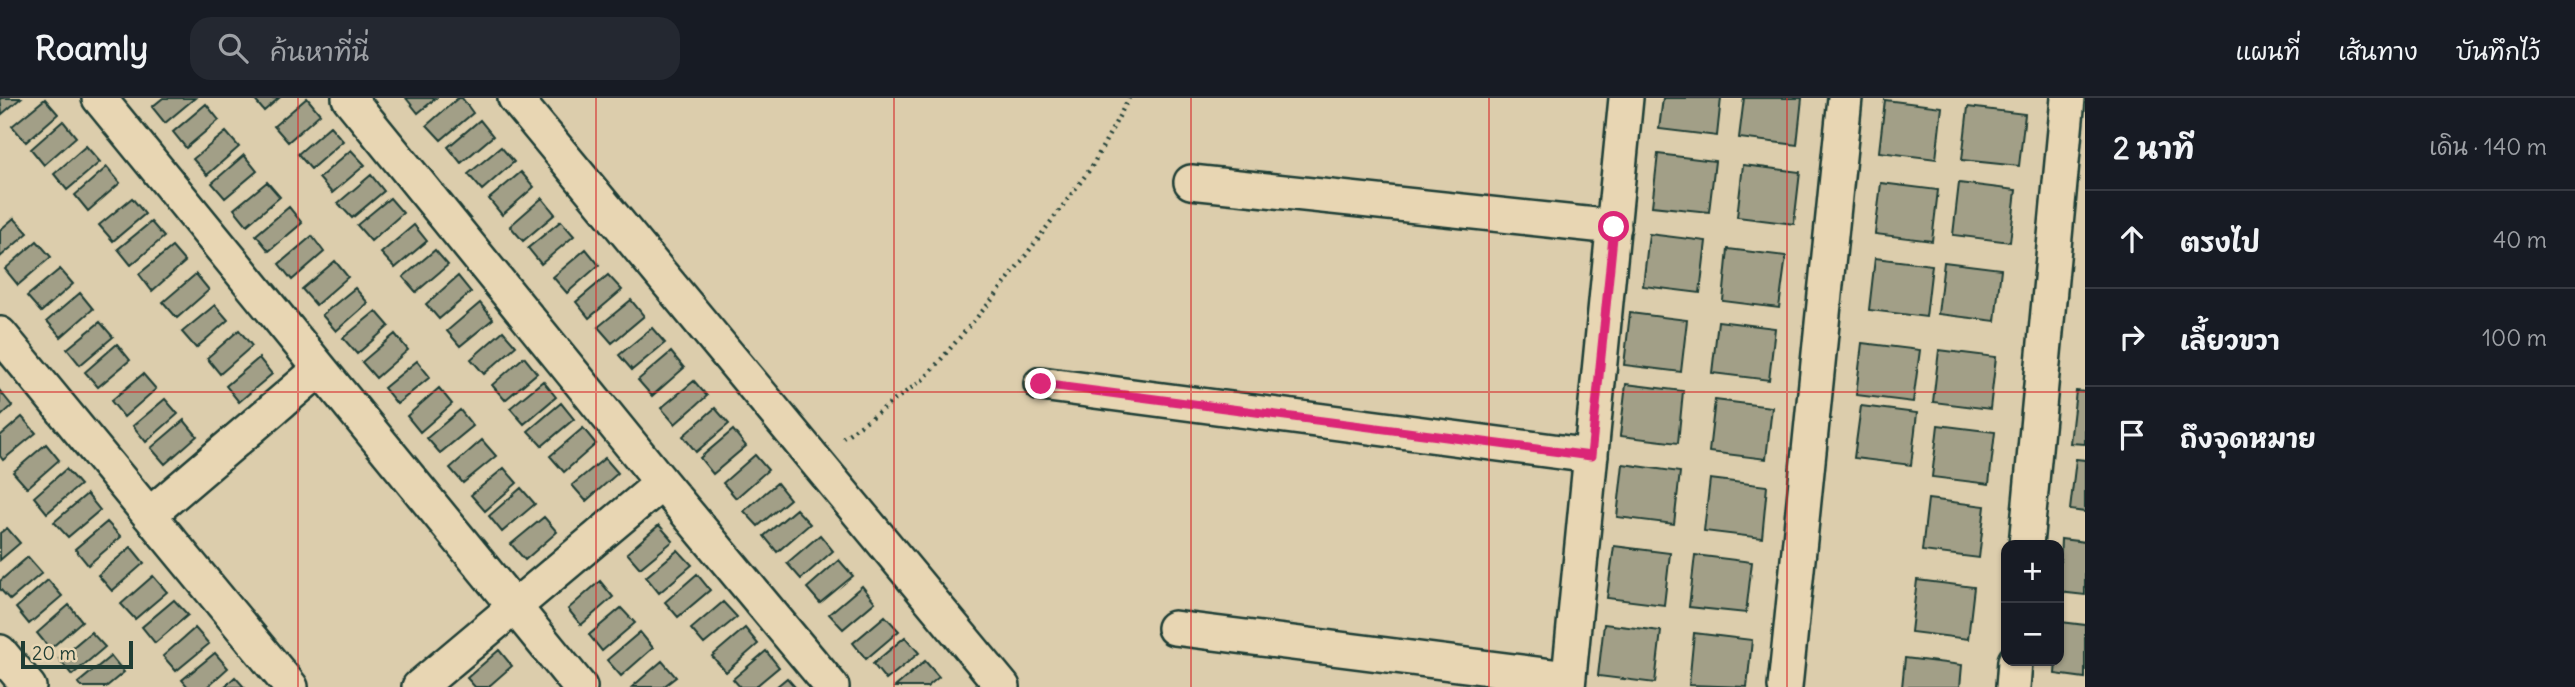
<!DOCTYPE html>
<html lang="th">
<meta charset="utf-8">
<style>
:root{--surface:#171b24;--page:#242831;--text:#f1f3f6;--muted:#9ea1a6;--line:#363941}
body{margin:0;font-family:Delius,"Playpen Sans Thai",sans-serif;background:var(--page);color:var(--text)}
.controls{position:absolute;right:21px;bottom:21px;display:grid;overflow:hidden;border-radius:14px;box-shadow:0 2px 5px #0004}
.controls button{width:63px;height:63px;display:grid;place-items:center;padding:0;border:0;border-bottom:2px solid var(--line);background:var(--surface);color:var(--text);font:35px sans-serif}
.scale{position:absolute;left:21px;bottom:18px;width:112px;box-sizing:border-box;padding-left:7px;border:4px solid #1f3d34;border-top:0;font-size:19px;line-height:24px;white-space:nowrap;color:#1f3d34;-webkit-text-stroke:5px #e8d6b3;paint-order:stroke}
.stop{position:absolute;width:21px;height:21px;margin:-16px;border:5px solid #db2777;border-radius:50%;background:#fff}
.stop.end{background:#db2777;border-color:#fff;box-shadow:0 2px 7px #0008}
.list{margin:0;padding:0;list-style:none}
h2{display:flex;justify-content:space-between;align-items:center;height:91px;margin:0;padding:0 28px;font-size:30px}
h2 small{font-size:23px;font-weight:400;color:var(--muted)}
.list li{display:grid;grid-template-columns:46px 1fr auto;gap:21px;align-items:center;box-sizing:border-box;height:98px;padding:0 28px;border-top:2px solid var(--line)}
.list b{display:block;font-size:26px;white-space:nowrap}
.list em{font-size:23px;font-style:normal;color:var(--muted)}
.icon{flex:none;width:38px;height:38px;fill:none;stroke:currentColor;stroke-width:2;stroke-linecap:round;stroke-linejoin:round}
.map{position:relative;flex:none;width:2085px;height:589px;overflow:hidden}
header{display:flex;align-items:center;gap:42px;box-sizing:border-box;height:98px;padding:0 35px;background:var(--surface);border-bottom:2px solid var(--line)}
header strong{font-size:33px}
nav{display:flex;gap:38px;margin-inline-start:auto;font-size:24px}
.search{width:490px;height:63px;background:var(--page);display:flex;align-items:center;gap:18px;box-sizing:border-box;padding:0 24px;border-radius:21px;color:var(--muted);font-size:26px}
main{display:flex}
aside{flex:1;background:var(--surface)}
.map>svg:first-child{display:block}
.building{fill:#a29f87;stroke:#1f3d34;stroke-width:2}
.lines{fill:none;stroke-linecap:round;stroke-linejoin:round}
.street-casing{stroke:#1f3d34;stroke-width:38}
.path{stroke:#1f3d34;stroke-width:4.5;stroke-dasharray:2 5;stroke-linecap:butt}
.street{stroke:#e8d6b3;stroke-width:33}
.route{stroke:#db2777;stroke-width:9}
.grid{fill:none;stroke:#d62828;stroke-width:2;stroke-opacity:0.55}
</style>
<header>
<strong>Roamly</strong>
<div class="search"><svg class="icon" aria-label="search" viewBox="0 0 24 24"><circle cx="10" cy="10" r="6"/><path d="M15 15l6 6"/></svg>ค้นหาที่นี่</div>
<nav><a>แผนที่</a><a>เส้นทาง</a><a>บันทึกไว้</a></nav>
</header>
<main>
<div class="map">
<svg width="2085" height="589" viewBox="0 0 2085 589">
<rect width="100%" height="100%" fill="#dccdac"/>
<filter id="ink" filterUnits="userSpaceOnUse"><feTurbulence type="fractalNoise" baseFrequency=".0143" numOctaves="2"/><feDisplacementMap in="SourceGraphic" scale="14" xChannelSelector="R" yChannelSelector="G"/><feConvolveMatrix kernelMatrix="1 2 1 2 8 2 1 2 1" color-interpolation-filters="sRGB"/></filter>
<g filter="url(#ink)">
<path class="building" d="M0 0H21L2 16Z
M163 0H195L165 25 152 9Z
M253 0H279L264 13Z
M307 0 320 16 288 44 274 28Z
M406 0H436L418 15Z
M458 0H462L473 15 441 42 427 27Z
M1663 0H1721L1717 38 1659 31Z
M1744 0H1802L1797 47 1739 40Z
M45 1 58 16 26 44 12 28Z
M1885 2 1942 9 1936 61 1879 54Z
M206 6 219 22 186 50 173 34Z
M1968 9 2025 16 2019 68 1962 62Z
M480 22 493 38 461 65 448 49Z
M63 23 76 39 44 67 31 51Z
M330 28 343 43 311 71 298 56Z
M226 34 239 49 207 77 193 61Z
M86 48 100 64 67 92 54 76Z
M501 49 514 64 482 92 468 76Z
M351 52 365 67 332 95 319 80Z
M1658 56 1715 63 1709 114 1652 108Z
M244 57 257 73 225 100 212 85Z
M1743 67 1800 74 1794 126 1737 119Z
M107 69 120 85 88 113 75 97Z
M521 74 534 89 502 117 489 101Z
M371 77 384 93 352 120 338 105Z
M267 84 280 99 247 127 234 111Z
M1881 85 1938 92 1932 143 1875 136Z
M1959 85 2016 92 2010 144 1953 137Z
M132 100 145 116 113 143 99 127Z
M390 100 403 115 371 143 357 127Z
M542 100 555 116 523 143 510 128Z
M289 109 302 125 269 153 256 137Z
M14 120 28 135 0 159V132Z
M561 123 574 138 541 166 528 150Z
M151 124 164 139 131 167 118 151Z
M414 127 427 143 395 170 381 155Z
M1649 136 1706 143 1700 195 1643 188Z
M312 138 324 154 292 182 279 166Z
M37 143 51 159 18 187 5 171Z
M172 149 185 164 152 193 139 176Z
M586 151 599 167 567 195 553 179Z
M1728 151 1786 158 1779 210 1723 203Z
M435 152 448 167 416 194 403 179Z
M1875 160 1932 167 1926 219 1869 212Z
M335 163 348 179 316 207 302 191Z
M1944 164 2001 171 1995 223 1938 216Z
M60 171 73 186 41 214 27 198Z
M196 176 209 192 177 220 163 204Z
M608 177 622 192 589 220 576 204Z
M458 178 471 194 439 221 426 206Z
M355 190 368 205 336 233 322 217Z
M80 195 93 211 61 239 47 223Z
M631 202 644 218 612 245 598 229Z
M480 205 493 221 460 248 447 233Z
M215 207 228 222 196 250 182 234Z
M376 213 389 228 357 256 343 240Z
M1630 215 1687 222 1681 274 1624 267Z
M1718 223 1775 230 1769 282 1712 275Z
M100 224 113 239 80 267 67 251Z
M652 230 665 245 632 272 619 257Z
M239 232 252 248 220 276 207 260Z
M503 233 516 248 484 276 471 261Z
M395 236 408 252 376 280 362 264Z
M1862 245 1920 252 1913 304 1856 297Z
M117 246 130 262 98 289 85 274Z
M1939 252 1996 259 1990 311 1933 304Z
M671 254 684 270 652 298 638 282Z
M524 259 537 275 505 302 492 287Z
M259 260 272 276 239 304 226 288Z
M417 263 430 279 397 306 384 290Z
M143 276 156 291 124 319 111 303Z
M543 283 556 299 524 326 510 310Z
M694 283 707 298 675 326 661 310Z
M1626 286 1683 293 1678 345 1620 338Z
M439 290 452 306 420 334 407 318Z
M0 293 12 308 0 319Z
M2076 293 2085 294V346L2070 345Z
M165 301 178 316 146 344 133 328Z
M1715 302 1772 309 1766 361 1709 354Z
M561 305 574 321 542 348 528 333Z
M1861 308 1917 315 1911 367 1854 360Z
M715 310 729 326 696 354 683 338Z
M460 312 473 328 440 355 427 340Z
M22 319 36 335 3 362 0 358V338Z
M184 322 197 338 165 366 151 350Z
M1938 327 1995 334 1989 386 1932 379Z
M583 330 596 346 564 374 550 358Z
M733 332 746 348 713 376 700 360Z
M482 342 496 358 463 385 450 370Z
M46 346 59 362 27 390 13 374Z
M755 357 768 372 736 400 723 385Z
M605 360 618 375 586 403 572 387Z
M2076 361 2085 362V414L2070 412Z
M1623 366 1680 374 1674 426 1617 419Z
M504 370 517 385 485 413 471 397Z
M66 371 80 387 47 415 34 399Z
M1710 381 1767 388 1762 440 1704 433Z
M777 385 790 401 758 428 744 413Z
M521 390 535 406 502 434 489 418Z
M87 396 100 412 68 439 54 424Z
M1928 401 1985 408 1979 460 1922 453Z
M796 411 810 426 777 454 764 438Z
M544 419 557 434 525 462 511 446Z
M107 424 121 439 88 467 75 451Z
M659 427 673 443 640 470 627 455Z
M7 430 20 445 0 462V435Z
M820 437 833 453 801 481 787 465Z
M2061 441 2085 444V497L2059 494Z
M1614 448 1670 455 1664 507 1607 500Z
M131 449 144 465 112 493 98 477Z
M678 452 692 467 659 495 646 479Z
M1695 457 1752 464 1746 515 1689 509Z
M28 459 42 475 10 502 0 491V483Z
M839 462 853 478 820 505 807 490Z
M697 476 710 492 678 519 665 504Z
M153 478 167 494 135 521 121 506Z
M48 482 62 498 29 526 16 510Z
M1917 482 1974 489 1968 541 1911 534Z
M600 483 613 499 581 527 568 511Z
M862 488 875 504 843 531 829 516Z
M174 502 188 517 155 545 142 529Z
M723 504 737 519 704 546 691 531Z
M69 507 82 523 50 551 37 535Z
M621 510 635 525 602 553 589 537Z
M885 518 899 533 866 561 853 545Z
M2061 524 2085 527V580L2055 576 2056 563H2059Z
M1604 526 1661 533 1655 585 1598 578Z
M195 530 209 546 176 573 163 558Z
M745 530 758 546 726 574 712 558Z
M91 534 105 549 72 577 59 561Z
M640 534 653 550 621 578 607 562Z
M1694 535 1752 542 1747 589 1689 587Z
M905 539 919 555 886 582 873 566Z
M499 552 512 568 488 589H475L467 580Z
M766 553 779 569 755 589H740L733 581Z
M215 555 228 570 207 589H188L182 582Z
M111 558 124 574 106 589H81L78 585Z
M1905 560 1962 567 1960 589H1902Z
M662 563 676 579 663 589H632Z
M925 563 939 579 927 589H895Z
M235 579 244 589H224Z
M787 580 795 589H776Z"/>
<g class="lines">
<g class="street-casing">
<path id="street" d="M99 0 580 589
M349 0 662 385 832 589
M515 0 1003 589
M1191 84 1614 129
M0 236 291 589
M1041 286 1591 358
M149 417 320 271
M2026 447 2068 0
M1174 530 1568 580
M0 554 29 589
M419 589 662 385
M1568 589 1626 0
M1785 589 1845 0
M2013 589 2015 563"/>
</g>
<path class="path" d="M843 340 925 280 996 197 1091 70 1129 0"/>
<use href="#street" class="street"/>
</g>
</g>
<g class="lines" filter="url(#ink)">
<path class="route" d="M1041 286 1591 358 1614 129"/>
</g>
<path class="grid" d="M298 0V589M596 0V589M894 0V589M1191 0V589M1489 0V589M1787 0V589M0 294H2085"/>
</svg>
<div class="controls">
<button>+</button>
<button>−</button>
</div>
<div class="scale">20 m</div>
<div class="stop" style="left:1614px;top:129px"></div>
<div class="stop end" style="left:1041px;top:286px"></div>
</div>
<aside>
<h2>2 นาที<small>เดิน · 140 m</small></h2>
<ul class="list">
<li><svg class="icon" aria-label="ahead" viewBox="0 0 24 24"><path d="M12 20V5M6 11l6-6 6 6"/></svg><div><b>ตรงไป</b></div><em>40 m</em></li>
<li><svg class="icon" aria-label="right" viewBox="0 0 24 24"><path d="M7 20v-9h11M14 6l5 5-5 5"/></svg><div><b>เลี้ยวขวา</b></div><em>100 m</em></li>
<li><svg class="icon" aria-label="arrive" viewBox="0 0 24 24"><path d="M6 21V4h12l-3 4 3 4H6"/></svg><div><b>ถึงจุดหมาย</b></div></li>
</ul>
</aside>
</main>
